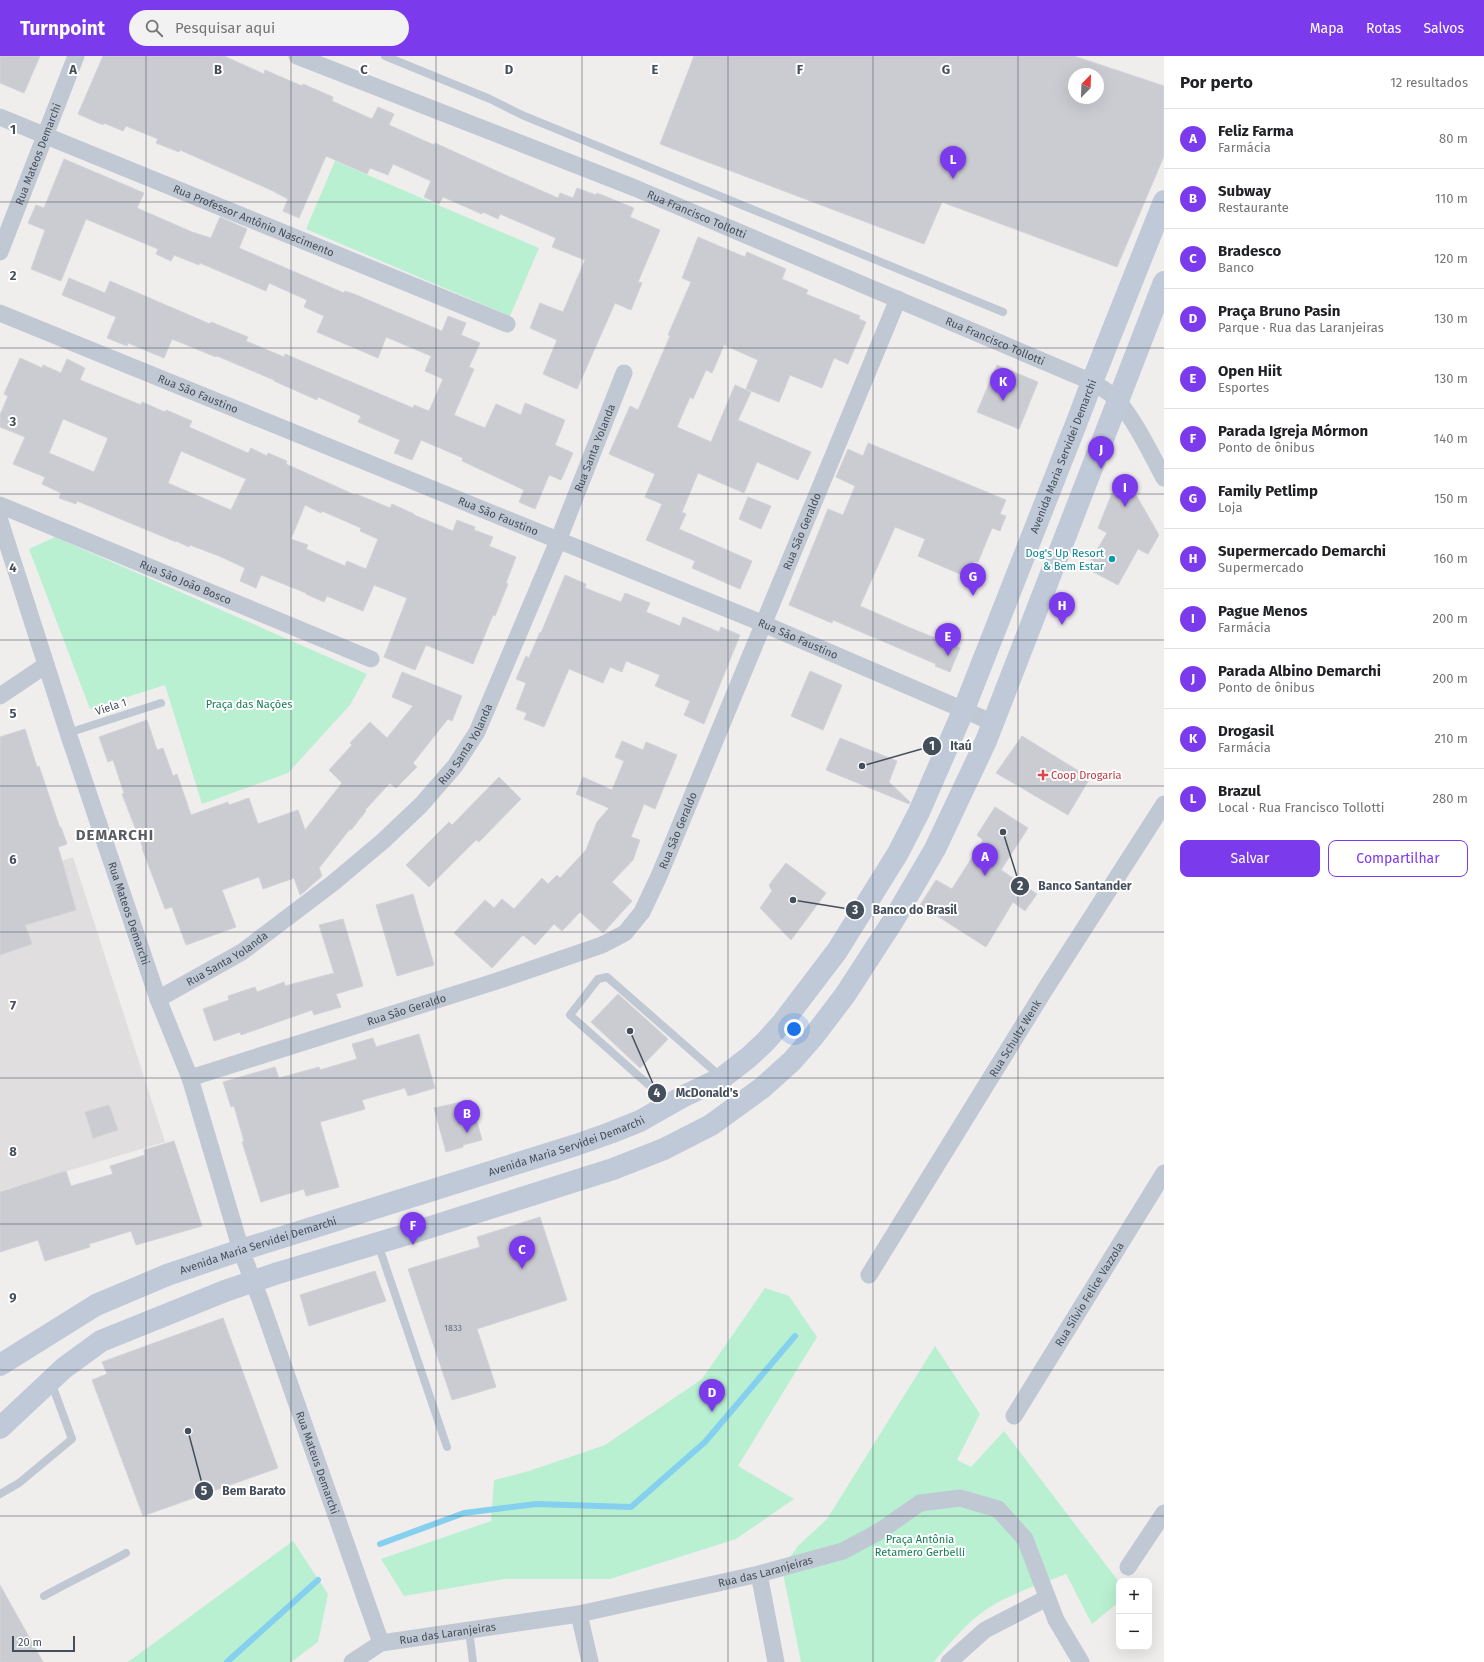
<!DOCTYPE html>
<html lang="pt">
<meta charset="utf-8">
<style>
:root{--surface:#fff;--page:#f2f2f2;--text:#202124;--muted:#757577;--line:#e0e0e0;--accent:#7c3aed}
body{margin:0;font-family:"Fira Sans",sans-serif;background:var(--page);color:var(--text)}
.controls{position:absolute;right:12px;bottom:12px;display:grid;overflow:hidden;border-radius:8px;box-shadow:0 4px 16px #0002}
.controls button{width:36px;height:36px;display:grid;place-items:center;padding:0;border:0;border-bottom:1px solid var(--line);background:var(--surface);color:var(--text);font:20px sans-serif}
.compass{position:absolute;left:1068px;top:12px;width:36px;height:36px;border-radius:50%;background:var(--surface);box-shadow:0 4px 16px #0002;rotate:23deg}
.scale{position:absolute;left:12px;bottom:10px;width:63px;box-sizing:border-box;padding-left:4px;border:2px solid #454f5b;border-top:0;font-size:11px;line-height:14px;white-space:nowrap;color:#454f5b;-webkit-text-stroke:3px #fff;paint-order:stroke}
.you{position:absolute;left:794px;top:973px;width:14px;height:14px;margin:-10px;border:3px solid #fff;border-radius:50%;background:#1a73e8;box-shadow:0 0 0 6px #1a73e833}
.badge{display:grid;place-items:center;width:26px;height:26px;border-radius:50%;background:var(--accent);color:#fff;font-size:13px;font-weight:700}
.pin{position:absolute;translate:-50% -33px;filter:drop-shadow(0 1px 2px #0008)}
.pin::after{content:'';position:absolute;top:21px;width:14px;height:12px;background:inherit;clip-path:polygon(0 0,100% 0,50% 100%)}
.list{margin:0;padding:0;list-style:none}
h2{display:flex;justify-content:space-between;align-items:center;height:52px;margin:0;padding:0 16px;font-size:17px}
h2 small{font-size:13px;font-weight:400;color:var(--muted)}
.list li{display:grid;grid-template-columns:26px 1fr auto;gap:12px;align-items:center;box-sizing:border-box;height:60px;padding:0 16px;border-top:1px solid var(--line)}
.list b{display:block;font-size:15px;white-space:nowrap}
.list p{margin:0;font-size:13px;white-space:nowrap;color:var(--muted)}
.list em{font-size:13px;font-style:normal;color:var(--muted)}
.actions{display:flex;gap:8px;padding:12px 16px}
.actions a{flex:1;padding:9px 0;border:1px solid var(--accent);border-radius:8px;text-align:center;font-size:14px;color:var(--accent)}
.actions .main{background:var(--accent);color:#fff}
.icon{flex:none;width:22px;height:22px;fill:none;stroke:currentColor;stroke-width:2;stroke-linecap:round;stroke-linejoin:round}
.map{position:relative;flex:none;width:1164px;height:1606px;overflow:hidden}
header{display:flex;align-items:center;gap:24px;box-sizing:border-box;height:56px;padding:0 20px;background:var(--accent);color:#fff}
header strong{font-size:19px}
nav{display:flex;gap:22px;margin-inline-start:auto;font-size:14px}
.search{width:280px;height:36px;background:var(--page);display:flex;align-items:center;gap:10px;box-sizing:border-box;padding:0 14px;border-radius:22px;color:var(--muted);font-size:15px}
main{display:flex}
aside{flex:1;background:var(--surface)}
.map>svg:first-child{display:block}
.education{fill:#e1dedf}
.green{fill:#b9f0d2}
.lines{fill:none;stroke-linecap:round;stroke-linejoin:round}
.stream{stroke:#85d0ee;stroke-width:6}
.building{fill:#caccd2;stroke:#d1d3d9;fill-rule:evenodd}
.service{stroke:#c0c8d3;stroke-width:8}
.minor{stroke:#c0c8d3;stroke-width:17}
.secondary{stroke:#bfc9d7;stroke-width:22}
.grid{fill:none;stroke:#454f5b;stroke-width:1;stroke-opacity:0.55}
.culture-dot{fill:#0f9aa8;stroke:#fff;stroke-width:1.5}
.health-dot{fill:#e0444e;stroke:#fff;stroke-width:1.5}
.labels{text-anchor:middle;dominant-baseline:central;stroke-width:4;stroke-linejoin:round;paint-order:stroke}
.number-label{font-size:9px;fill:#666e79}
.street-label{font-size:11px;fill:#454f5b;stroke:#fff}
.culture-label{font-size:11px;fill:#0d838f;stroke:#fff;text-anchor:end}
.park-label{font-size:11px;fill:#147e51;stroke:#fff}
.health-label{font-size:11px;fill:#be3a42;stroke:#fff;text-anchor:start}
.district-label{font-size:15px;font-weight:bold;letter-spacing:1px;fill:#5a5d62;stroke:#fff}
.grid-label{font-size:13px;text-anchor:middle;font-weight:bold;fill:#454f5b;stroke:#fff;stroke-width:4;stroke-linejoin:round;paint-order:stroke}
.leader{fill:none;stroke:#454f5b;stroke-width:1.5}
.callout-dot{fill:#454f5b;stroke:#fff;stroke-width:1.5}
.mark-label{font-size:12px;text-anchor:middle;font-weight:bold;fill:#fff}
.callout-label{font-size:12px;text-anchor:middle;font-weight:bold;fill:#454f5b;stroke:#fff;stroke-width:4;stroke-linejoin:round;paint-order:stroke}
</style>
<header>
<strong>Turnpoint</strong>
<div class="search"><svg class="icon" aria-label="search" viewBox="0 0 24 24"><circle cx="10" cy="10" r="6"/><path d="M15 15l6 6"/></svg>Pesquisar aqui</div>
<nav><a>Mapa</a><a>Rotas</a><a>Salvos</a></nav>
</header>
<main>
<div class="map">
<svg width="1164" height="1606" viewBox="0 0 1164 1606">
<rect width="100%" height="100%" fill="#f0eded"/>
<path class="education" d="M73 801 165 1086 0 1135V825Z"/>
<path class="green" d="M335 105 539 192 510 260 306 173Z
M55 481 367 618 350 649 288 717 202 748 165 629 90 653 29 493Z
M765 1232 789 1240 817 1281 738 1410 794 1443 736 1483 610 1523H504L404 1540 381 1503 491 1465 494 1424 529 1415 605 1389 702 1323Z
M935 1290 980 1358 957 1404 971 1411 1004 1375 1119 1526V1546L1092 1568 1066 1518C1040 1528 1010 1538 987 1553 966 1567 950 1587 934 1606H801L782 1512 798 1490 827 1463Z
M293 1485 328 1538 318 1586 291 1606H128Z"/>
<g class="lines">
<path class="stream" d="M380 1488 464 1457 536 1448 631 1451 705 1386 795 1280
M227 1606 318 1524"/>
</g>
<path class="building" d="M0 0H40L24 37 0 27Z
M103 0H224L264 18 265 14 302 30 303 28 333 41 332 45 372 63 378 51 394 58 389 69 434 89 435 87 501 117 558 142 560 137 573 142 577 132 596 139 597 137 634 152 630 161 660 174 638 226 642 227 631 254 615 247 577 333 543 318 557 284 530 272 540 247 563 256 585 204 552 191 556 182 500 158 498 163 483 156 482 158 443 141 439 148 424 141 431 125 393 108 388 119 370 112 367 118 326 100 299 162 283 155 288 143 271 134 180 94 179 96 156 87 158 83 126 70 123 75 104 67 103 69 78 58Z
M694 0H1074L1164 30V100L1117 211 942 146 924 188 660 88ZM1074 18H1098V42H1074Z
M64 103 144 137 137 152 192 176 211 182 220 161 247 173 239 192 344 237 345 235 354 238 442 275 448 260 466 267 461 279 480 287 469 311 474 313 454 359 485 372 496 348 521 359 525 347 565 364 555 389 573 397 561 424 549 419 535 453 519 446 524 434 462 405 463 402 421 384 412 404 394 397 400 384 358 366 361 360 318 341 317 344 274 325V324L217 300 216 301 172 283 164 302 128 287 127 290 107 282 116 261 62 239 69 222 105 237 110 225 210 268 211 266 248 281 246 285 284 301 285 298 413 352 414 349 429 355 443 323 425 315 431 300 386 281 378 302 317 276 324 260 304 251 307 244 269 227 266 235 200 207 199 209 174 199 171 205 156 198 158 193 86 163 61 225 31 213 45 174 28 167 36 149 44 152Z
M698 181 745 201 747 196 786 213 782 223 808 234 806 238 860 260 859 263 866 266 848 308 834 302 822 332 790 319 779 346 746 333 758 304 724 289 712 317 706 314 693 343 690 341 677 371 711 386 735 329 751 336 738 364 811 396 798 424 757 406 744 437 698 417 682 456 686 458 679 473 752 505 740 533 692 512 695 505 646 484 662 448 645 441 655 418 609 398 630 350 638 354 670 280 668 279 691 226 682 222Z
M20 302 42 312 43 309 61 317 67 303 85 312 80 324 141 349 142 346 165 356 166 354 192 365 189 371 248 397 251 392 267 400 268 397 287 405 286 408 355 439 356 438 390 452 392 448 414 458V459L453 475 457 464 475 471 474 474 493 481 489 490 516 501 506 527 508 528 495 560 493 559 473 608 426 589 415 614 384 601 407 542 374 529 363 555 327 540 324 546 306 538V537L261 519 256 532 240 525 245 512 219 500 190 489 189 491 176 485V486L77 445 76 448 59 442 61 437 42 428 45 421 13 408 25 381 0 371V359L8 340 4 338ZM63 363 108 382 94 416 49 397ZM181 395 246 423 231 454 168 427ZM305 449 321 457 322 455 361 472 360 475 378 483 366 513 347 505 345 510 306 493 308 489 291 483Z
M997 309 1038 326 1019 373 977 356Z
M868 387 1006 444 1000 458 1006 460 1000 475 992 472 978 506 974 505 967 521 918 500 925 483 895 471 860 550 908 571 960 592 950 616 935 610 936 608 833 564 832 567 789 549 828 453 843 459 855 430 836 421 848 393 863 400Z
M1116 427 1131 430 1159 479 1148 498 1138 493 1118 529 1086 512 1107 477 1098 472Z
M748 441 771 450 761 473 739 463Z
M565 519 586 528 585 532 621 546 625 537 650 547 646 556 680 570 683 561 719 576 721 571 740 579 704 668 684 659 690 645 655 630 660 619 626 605 622 616 610 611 603 627 569 613 544 671 524 663 527 657 516 653 526 627 516 623 526 600 529 602 540 576 541 577Z
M810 615 842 629 823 674 791 660Z
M402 616 462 640 452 665 448 663 413 707 417 711 396 732 390 727 365 754 366 755 351 774 350 773 319 812 322 820 304 836 300 839 294 822 263 833 259 821 222 834 236 871 186 889 172 851 165 853 142 792H143L122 738 124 737 113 704 108 706 99 681 147 664 157 694 163 692 173 720 177 718 191 759 228 746 229 749 249 742 258 768 298 754 305 774 342 727 329 714 352 689 350 687 370 666 387 682 413 650 392 641Z
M25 673 37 711 39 710 60 772 61 771 67 788 58 791 76 854 25 869 32 888 0 899V681Z
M1022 680 1090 722 1068 759 996 717Z
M840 682 897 705 889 726 910 746 909 748 826 714Z
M622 685 643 694 646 686 677 699 655 753 644 748 631 781 640 784 633 804 612 826 632 845 603 877 580 856 562 875 554 868 535 889 523 879 492 912 454 877 485 844 494 852 502 843 514 853 542 822 548 828 557 819 560 822 586 794 597 766 609 752 576 738 583 721 612 734 624 705 615 701Z
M499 721 521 743 479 786 476 784 429 831 406 809 449 766 452 769Z
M995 751 1028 772 1001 814 1037 838 1025 855 1013 846 986 891 920 849 936 824 952 833 983 784 977 779Z
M786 807 826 837 791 884 760 852 772 835 769 829Z
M413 838 434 909 397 920 376 849Z
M343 863 363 930 336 938 341 951 314 959 312 954 241 979 240 976 214 985 203 953 229 944 228 940 255 931 257 936 284 926 285 930 334 917 319 869Z
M618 938 668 983 640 1012 591 966Z
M419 978 435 1032 408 1040 405 1032 362 1044 365 1053 320 1066 339 1131 306 1140 304 1133 261 1146 242 1086 244 1085 234 1050 231 1051 223 1026 275 1011 279 1022 319 1011 320 1014 357 1003 352 988 373 982 376 991Z
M471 1044 482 1084 463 1089V1091L446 1096 434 1052Z
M109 1049 118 1074 93 1082 85 1056Z
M174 1085 202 1170 136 1189 131 1175 89 1188 90 1191 45 1205 38 1184 0 1196V1136L66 1115 71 1130 113 1118 110 1110 145 1099 144 1094Z
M540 1161 567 1244 477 1273 496 1331 452 1344 408 1213 480 1191 477 1181Z
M375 1215 386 1245 309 1270 300 1239Z
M223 1262 278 1412 143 1460 92 1324 107 1318 102 1306Z
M0 1529 43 1606H0Z"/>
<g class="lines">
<path class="service" d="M385 0 490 43 522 59 1003 256
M68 677 161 647
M669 1047 570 959 598 923 607 921 720 1020
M378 1188 447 1391
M0 1438 19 1427 72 1383 51 1326
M44 1540C71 1525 99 1512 126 1497
M469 1574 473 1606"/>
<g class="minor">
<path id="s1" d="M297 0 635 132 1092 326C1100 331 1110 336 1117 344 1135 364 1151 398 1164 422"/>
<path id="s2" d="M0 61 507 268"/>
<path id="s3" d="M0 196 76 0"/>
<path id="s4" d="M0 257 764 568 994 667"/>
<path id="s5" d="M0 449 371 603"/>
<path id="s6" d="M0 465 68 677 158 943 190 1022 241 1194 261 1246 381 1587"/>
<path d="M0 640 46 609"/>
<path id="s7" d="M158 943 242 896 333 827 383 785 421 749 455 710 477 676 558 485 624 317"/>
<path id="s8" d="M190 1022 497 925 602 889 625 877 642 856 659 820 898 243"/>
<path id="s9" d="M869 1219 1046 932 1164 748"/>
<path id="s10" d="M1014 1360 1164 1117"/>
<path d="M1128 1511 1164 1457"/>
<path d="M759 1518 776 1606"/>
<path d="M579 1558 590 1606"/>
<path id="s11" d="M352 1606 381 1587 579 1558 759 1518 843 1495 880 1475 920 1447 960 1442 998 1453 1025 1483 1056 1564 1081 1606"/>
<path d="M949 1606 985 1574 1047 1542"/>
</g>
<g class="secondary">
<path id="s12" d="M0 1309 96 1249 167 1219 241 1194 576 1089 610 1077 640 1065 684 1040 722 1022 749 1001 765 986 783 966 837 895 898 797 919 756 964 653 1078 363 1092 326 1164 145"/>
<path d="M0 1372 64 1312 101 1285 225 1235 278 1217 418 1175 613 1113 664 1093 711 1069 762 1032 792 1005 813 981 845 939 893 865 935 793 986 685 1164 226"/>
</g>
</g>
<path class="grid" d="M146 0V1606M291 0V1606M436 0V1606M582 0V1606M728 0V1606M873 0V1606M1018 0V1606M0 146H1164M0 292H1164M0 438H1164M0 584H1164M0 730H1164M0 876H1164M0 1022H1164M0 1168H1164M0 1314H1164M0 1460H1164"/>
<circle class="culture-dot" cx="1112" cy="503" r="4"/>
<path class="health-dot" d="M1041 713h4v4h4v4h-4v4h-4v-4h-4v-4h4z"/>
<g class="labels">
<g class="number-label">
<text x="453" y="1272">1833</text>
</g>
<g class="street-label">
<text stroke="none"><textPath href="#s3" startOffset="105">Rua Mateos Demarchi</textPath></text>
<text stroke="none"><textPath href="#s1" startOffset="430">Rua Francisco Tollotti</textPath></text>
<text stroke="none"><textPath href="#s2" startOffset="274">Rua Professor Antônio Nascimento</textPath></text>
<text stroke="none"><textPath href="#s1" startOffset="754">Rua Francisco Tollotti</textPath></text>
<text stroke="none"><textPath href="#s4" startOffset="214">Rua São Faustino</textPath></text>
<text stroke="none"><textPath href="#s7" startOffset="728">Rua Santa Yolanda</textPath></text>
<text stroke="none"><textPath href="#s12" startOffset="1498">Avenida Maria Servidei Demarchi</textPath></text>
<text stroke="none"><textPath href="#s4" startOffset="538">Rua São Faustino</textPath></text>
<text stroke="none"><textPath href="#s8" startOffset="899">Rua São Geraldo</textPath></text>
<text stroke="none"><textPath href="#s5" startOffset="201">Rua São João Bosco</textPath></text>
<text stroke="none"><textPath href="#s4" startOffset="862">Rua São Faustino</textPath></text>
<text transform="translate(111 651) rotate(-18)">Viela 1</text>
<text stroke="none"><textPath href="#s7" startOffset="404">Rua Santa Yolanda</textPath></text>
<text stroke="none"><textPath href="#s8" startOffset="575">Rua São Geraldo</textPath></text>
<text stroke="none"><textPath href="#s6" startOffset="413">Rua Mateos Demarchi</textPath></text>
<text stroke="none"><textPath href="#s7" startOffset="80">Rua Santa Yolanda</textPath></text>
<text stroke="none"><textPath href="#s8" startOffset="227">Rua São Geraldo</textPath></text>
<text stroke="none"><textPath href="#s9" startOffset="278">Rua Schultz Wenk</textPath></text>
<text stroke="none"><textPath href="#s12" startOffset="610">Avenida Maria Servidei Demarchi</textPath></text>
<text stroke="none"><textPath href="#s12" startOffset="286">Avenida Maria Servidei Demarchi</textPath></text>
<text stroke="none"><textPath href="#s10" startOffset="143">Rua Sílvio Felice Vazzola</textPath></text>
<text stroke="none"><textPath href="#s6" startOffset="994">Rua Mateus Demarchi</textPath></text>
<text stroke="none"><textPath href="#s11" startOffset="426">Rua das Laranjeiras</textPath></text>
<text stroke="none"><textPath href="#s11" startOffset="102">Rua das Laranjeiras</textPath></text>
</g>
<g class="culture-label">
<text x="1104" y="497">Dog's Up Resort<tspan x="1104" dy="13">&amp; Bem Estar</tspan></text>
</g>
<g class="park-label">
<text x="249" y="648">Praça das Nações</text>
<text x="920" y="1483">Praça Antônia<tspan x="920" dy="13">Retamero Gerbelli</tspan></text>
</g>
<g class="health-label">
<text x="1051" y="719">Coop Drogaria</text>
</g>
<g class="district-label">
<text x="115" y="779">DEMARCHI</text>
</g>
</g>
<g class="grid-label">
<text x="73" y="18">A</text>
<text x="218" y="18">B</text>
<text x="364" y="18">C</text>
<text x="509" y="18">D</text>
<text x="655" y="18">E</text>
<text x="800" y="18">F</text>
<text x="946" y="18">G</text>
<text x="13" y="78">1</text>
<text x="13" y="224">2</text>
<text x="13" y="370">3</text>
<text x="13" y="516">4</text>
<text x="13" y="662">5</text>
<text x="13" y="808">6</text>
<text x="13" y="954">7</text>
<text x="13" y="1100">8</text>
<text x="13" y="1246">9</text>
</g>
<path class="leader" d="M862 710L932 690M1003 776L1020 830M793 844L855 854M630 975L657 1037M188 1375L204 1435"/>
<g class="callout-dot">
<circle cx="862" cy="710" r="4"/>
<circle cx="1003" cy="776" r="4"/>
<circle cx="793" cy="844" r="4"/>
<circle cx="630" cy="975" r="4"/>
<circle cx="188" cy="1375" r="4"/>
<circle cx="932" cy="690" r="10"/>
<circle cx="1020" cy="830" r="10"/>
<circle cx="855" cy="854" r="10"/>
<circle cx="657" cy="1037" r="10"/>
<circle cx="204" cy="1435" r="10"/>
</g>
<g class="mark-label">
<text x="932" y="694">1</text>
<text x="1020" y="834">2</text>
<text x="855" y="858">3</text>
<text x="657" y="1041">4</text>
<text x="204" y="1439">5</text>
</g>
<g class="callout-label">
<text x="961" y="694">Itaú</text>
<text x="1085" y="834">Banco Santander</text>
<text x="915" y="858">Banco do Brasil</text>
<text x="707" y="1041">McDonald's</text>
<text x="254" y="1439">Bem Barato</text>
</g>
</svg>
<div class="controls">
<button>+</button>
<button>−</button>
</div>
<svg class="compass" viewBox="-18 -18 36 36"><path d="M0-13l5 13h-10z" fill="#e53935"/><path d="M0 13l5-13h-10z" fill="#757577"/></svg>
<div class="scale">20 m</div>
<div class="you"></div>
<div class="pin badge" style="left:985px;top:820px">A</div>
<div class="pin badge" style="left:467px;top:1077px">B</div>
<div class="pin badge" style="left:522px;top:1213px">C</div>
<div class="pin badge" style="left:712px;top:1356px">D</div>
<div class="pin badge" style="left:948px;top:600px">E</div>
<div class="pin badge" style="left:413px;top:1189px">F</div>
<div class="pin badge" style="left:973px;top:540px">G</div>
<div class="pin badge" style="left:1062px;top:569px">H</div>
<div class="pin badge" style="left:1125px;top:451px">I</div>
<div class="pin badge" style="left:1101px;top:413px">J</div>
<div class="pin badge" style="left:1003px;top:345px">K</div>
<div class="pin badge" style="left:953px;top:123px">L</div>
</div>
<aside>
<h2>Por perto<small>12 resultados</small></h2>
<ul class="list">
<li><span class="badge">A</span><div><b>Feliz Farma</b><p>Farmácia</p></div><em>80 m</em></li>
<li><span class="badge">B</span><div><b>Subway</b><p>Restaurante</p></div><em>110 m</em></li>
<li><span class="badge">C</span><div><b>Bradesco</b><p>Banco</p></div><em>120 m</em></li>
<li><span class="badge">D</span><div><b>Praça Bruno Pasin</b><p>Parque · Rua das Laranjeiras</p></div><em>130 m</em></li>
<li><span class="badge">E</span><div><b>Open Hiit</b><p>Esportes</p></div><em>130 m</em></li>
<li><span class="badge">F</span><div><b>Parada Igreja Mórmon</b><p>Ponto de ônibus</p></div><em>140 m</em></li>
<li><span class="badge">G</span><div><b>Family Petlimp</b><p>Loja</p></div><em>150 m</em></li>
<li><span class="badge">H</span><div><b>Supermercado Demarchi</b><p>Supermercado</p></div><em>160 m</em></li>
<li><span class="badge">I</span><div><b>Pague Menos</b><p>Farmácia</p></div><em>200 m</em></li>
<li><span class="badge">J</span><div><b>Parada Albino Demarchi</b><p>Ponto de ônibus</p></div><em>200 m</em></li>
<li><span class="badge">K</span><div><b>Drogasil</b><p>Farmácia</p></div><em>210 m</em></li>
<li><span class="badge">L</span><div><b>Brazul</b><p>Local · Rua Francisco Tollotti</p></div><em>280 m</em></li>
</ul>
<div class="actions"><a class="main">Salvar</a><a>Compartilhar</a></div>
</aside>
</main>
